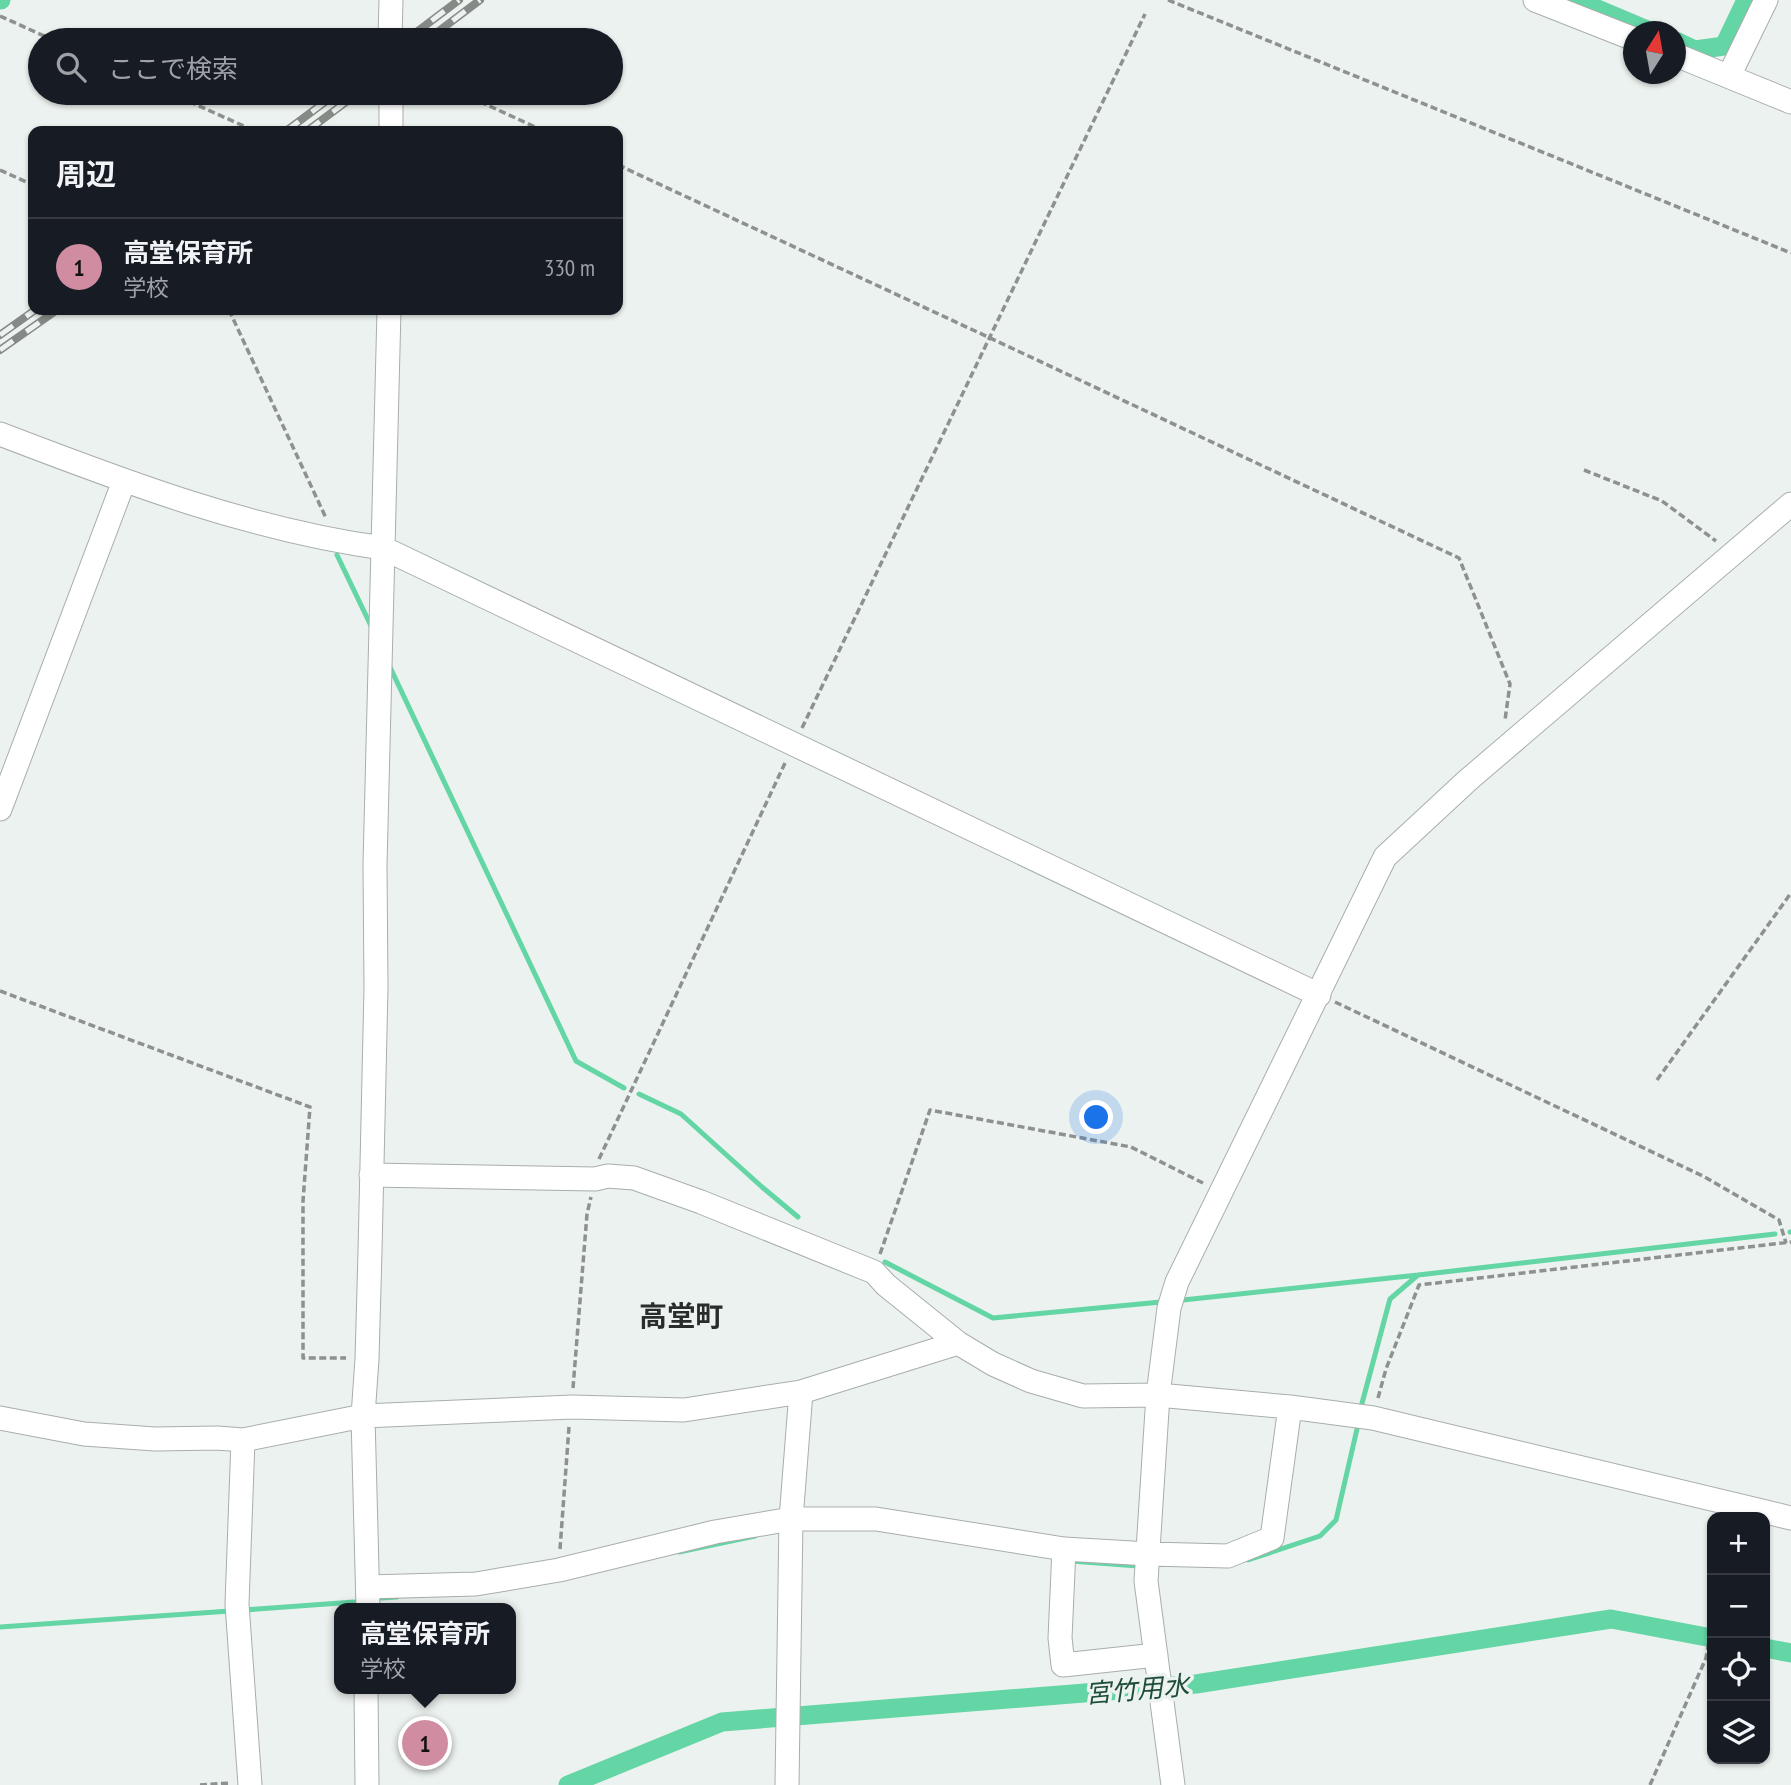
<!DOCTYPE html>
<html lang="ja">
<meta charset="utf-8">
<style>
:root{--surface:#171b24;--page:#20242c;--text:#f1f3f6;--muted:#9ea1a6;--line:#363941;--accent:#d08ca0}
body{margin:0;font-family:"PT Sans Narrow","Noto Sans JP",sans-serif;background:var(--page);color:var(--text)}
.controls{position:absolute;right:21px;bottom:21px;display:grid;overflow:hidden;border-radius:14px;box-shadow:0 2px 5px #0004}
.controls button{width:63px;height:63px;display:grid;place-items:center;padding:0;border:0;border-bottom:2px solid var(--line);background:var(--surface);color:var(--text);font:35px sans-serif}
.compass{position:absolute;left:1623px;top:21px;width:63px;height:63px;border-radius:50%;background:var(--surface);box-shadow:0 2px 5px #0004;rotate:11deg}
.you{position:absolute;left:1097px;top:1118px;width:24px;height:24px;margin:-18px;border:5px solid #fff;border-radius:50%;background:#1a73e8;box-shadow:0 0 0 10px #1a73e833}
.badge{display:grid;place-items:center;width:46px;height:46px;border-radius:50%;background:var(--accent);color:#111;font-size:23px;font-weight:700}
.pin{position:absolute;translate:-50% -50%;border:4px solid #fff;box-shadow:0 2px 7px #0006}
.popup{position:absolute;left:334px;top:1603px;width:182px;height:91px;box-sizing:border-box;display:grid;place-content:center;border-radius:14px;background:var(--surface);filter:drop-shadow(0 2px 5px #0005);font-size:23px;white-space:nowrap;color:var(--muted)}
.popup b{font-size:26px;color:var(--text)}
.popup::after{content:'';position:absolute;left:50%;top:100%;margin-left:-14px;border:14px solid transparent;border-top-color:var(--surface)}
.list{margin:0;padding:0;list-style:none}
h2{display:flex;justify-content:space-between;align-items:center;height:91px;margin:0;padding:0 28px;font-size:30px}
h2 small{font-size:23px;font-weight:400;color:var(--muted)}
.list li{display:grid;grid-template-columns:46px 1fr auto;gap:21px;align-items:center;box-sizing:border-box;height:98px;padding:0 28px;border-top:2px solid var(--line)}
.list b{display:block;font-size:26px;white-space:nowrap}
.list p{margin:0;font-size:23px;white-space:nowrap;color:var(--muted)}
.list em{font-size:23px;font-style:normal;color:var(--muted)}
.icon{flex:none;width:38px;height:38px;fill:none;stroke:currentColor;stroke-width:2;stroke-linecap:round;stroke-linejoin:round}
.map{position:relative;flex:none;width:1791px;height:1785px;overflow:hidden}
.search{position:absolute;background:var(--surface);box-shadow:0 2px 5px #0004;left:28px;top:28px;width:595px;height:77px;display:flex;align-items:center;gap:18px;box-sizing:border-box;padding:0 24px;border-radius:38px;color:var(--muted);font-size:26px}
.panel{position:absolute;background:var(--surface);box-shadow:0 2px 5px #0004;left:28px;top:126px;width:595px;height:189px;border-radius:14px}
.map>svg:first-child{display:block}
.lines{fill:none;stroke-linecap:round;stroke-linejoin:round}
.stream{stroke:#64d5a4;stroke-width:5}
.canal{stroke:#64d5a4;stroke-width:19}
.minor-casing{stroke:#a8aeab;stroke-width:25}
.path{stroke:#8d918f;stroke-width:3.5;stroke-dasharray:7 3.5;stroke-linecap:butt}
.minor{stroke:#fff;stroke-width:23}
.rail-casing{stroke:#858a87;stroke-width:8}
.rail{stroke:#ecf2ef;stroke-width:5;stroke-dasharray:16;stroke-linecap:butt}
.labels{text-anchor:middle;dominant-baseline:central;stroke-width:7;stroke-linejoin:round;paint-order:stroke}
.water-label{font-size:26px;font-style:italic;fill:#1e4d39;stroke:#ecf2ef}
.quarter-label{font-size:28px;font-weight:bold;fill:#292e2c;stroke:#ecf2ef}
</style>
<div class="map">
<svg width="1791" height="1785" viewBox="0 0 1791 1785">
<rect width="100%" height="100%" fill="#ecf2ef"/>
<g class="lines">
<path class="stream" d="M337 555 372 628
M389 665 576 1061 624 1088
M639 1094 681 1114 762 1187 798 1217
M1790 1232H1791
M885 1262 993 1318 1161 1302
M1183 1300 1418 1275
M1361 1407 1390 1299 1418 1275 1775 1234
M679 1552 755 1536
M1248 1560 1320 1536 1336 1520 1357 1429
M1071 1561 1138 1566
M381 1598 397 1597
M244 1610 354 1602
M0 1627 230 1611"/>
<path class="canal" d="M0 0H1
M1576 0 1652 32
M1676 41 1695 50 1724 46 1746 0
M1765 1648 1791 1653
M568 1785 722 1722 1196 1684 1611 1619 1712 1638"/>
<g class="minor-casing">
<path id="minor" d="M1535 0 1634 39
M390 40 391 0
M1676 55 1791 102
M1729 76 1766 0
M391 93V131
M0 434C125 482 251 530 383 548L1319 995
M0 809 124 481
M371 1175 595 1179 608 1176 634 1178 701 1202 874 1272 886 1285 958 1343 993 1364 1031 1381 1083 1396 1158 1395 1290 1407 1373 1418 1791 1518
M0 1418 84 1434 155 1439 217 1438 243 1440 363 1416 572 1407 684 1410 801 1392 958 1343
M243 1440 237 1604 250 1785
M1064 1549 1060 1638 1063 1665 1156 1655
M368 1587 476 1584 559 1570 715 1532 791 1519H876L1064 1549 1149 1554 1228 1556 1272 1538 1290 1407
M368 1608 363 1416 367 1359 370 1252 376 988 375 865 389 310
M366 1689 367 1785
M787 1785 791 1519 801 1392
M1173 1785 1146 1581 1158 1395 1169 1308 1177 1282 1385 857 1468 780 1791 504"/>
</g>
<path class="path" d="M1168 0 1791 253
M0 16 53 40
M170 93 255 131
M461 93 544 131
M618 165 988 337 1459 558 1510 684 1505 720
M0 170 33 185
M229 310 326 518
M1584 470 1662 501 1716 541
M802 728 1145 14
M0 991 310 1107 303 1201V1358H346
M1335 1002 1703 1176 1779 1220 1786 1243
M1657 1080 1791 893
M599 1159 786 761
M880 1254 930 1110 1131 1147 1203 1183
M573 1388 587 1214 591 1197
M1378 1398 1386 1369 1419 1285 1791 1242
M560 1549 569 1427
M200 1785 230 1783
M1650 1785 1706 1658 1712 1623"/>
<use href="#minor" class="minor"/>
<g class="rail-casing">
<path id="rail" d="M406 40 459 0
M427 40 480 0
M286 131 337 93
M307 131 358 93
M0 335 35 310
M0 350 57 310"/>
</g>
<use href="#rail" class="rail"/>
</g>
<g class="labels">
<g class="water-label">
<text transform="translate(1137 1689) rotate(-5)">宮竹用水</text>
</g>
<g class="quarter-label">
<text x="681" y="1315">高堂町</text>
</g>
</g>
</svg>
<div class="controls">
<button>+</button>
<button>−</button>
<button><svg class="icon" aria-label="locate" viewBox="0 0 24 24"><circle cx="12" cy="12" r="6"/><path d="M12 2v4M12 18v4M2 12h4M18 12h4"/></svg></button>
<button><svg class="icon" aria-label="layers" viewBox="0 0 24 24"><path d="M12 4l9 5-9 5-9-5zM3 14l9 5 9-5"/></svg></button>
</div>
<svg class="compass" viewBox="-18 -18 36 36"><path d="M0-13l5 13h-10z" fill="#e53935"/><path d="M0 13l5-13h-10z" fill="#9ea1a6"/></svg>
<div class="you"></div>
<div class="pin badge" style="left:425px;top:1743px">1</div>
<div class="popup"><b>高堂保育所</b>学校</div>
<div class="search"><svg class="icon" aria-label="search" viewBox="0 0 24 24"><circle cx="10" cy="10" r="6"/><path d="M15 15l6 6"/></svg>ここで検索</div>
<section class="panel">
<h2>周辺<small></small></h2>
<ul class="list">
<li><span class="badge">1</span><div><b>高堂保育所</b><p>学校</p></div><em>330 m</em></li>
</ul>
</section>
</div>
